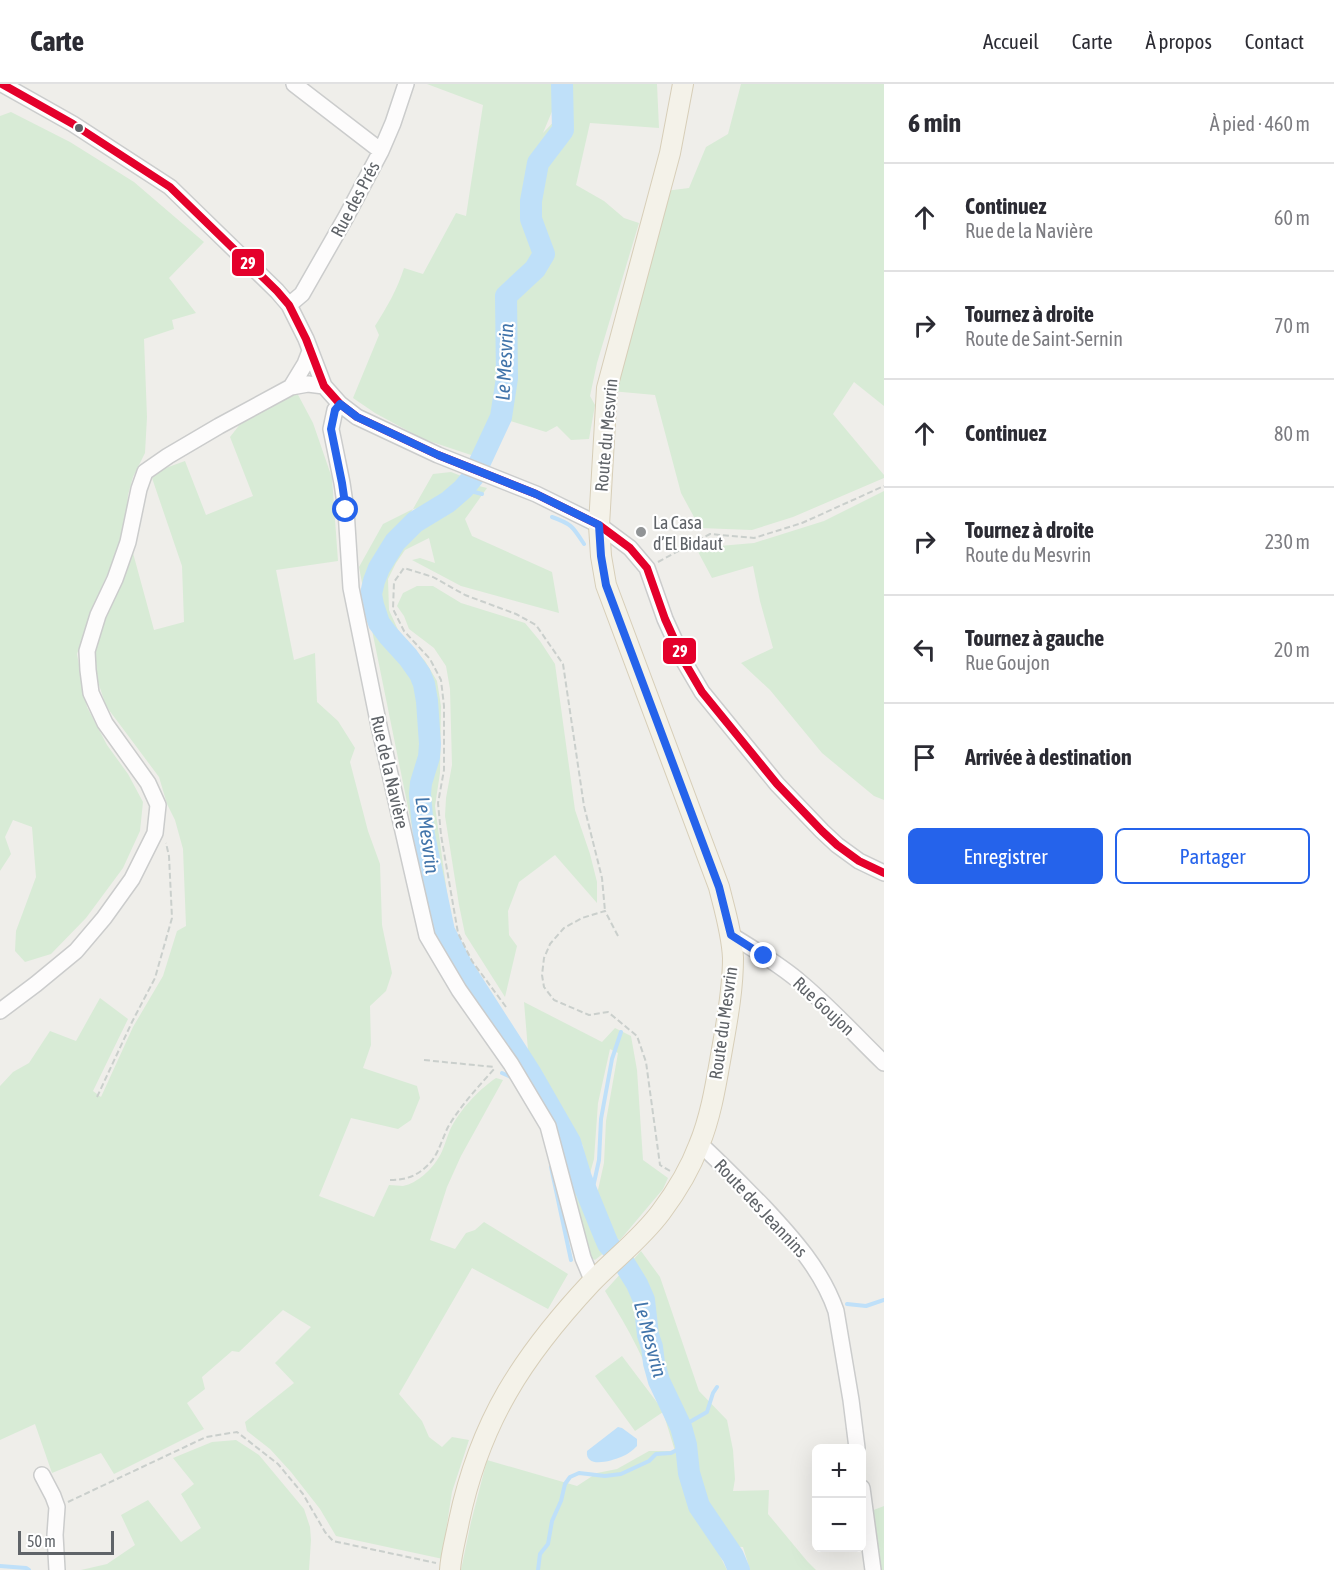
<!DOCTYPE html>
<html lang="fr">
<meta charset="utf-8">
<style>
:root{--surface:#fff;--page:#f2f2f3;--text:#2b2b33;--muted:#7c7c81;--line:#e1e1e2;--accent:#2563eb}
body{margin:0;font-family:"Asap Condensed",sans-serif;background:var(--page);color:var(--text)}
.controls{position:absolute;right:18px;bottom:18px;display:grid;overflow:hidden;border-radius:9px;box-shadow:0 6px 24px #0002}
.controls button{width:54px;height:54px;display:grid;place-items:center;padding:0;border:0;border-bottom:2px solid var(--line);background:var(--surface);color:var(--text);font:30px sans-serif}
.scale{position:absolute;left:18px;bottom:15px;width:96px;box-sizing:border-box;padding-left:6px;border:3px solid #5f6368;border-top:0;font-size:16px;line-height:21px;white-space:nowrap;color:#5f6368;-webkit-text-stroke:4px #fff;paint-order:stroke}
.stop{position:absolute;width:18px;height:18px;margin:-14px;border:4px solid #2563eb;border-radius:50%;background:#fff}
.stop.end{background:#2563eb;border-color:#fff;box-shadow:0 2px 6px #0008}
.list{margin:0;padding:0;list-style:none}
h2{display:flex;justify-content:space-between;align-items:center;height:78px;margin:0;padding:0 24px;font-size:26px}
h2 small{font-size:20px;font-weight:400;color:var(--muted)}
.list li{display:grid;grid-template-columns:39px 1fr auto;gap:18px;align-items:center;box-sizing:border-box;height:108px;padding:0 24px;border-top:2px solid var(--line)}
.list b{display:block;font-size:22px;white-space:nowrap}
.list p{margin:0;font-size:20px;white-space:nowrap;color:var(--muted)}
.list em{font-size:20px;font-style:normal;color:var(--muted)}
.actions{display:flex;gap:12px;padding:18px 24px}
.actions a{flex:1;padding:14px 0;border:2px solid var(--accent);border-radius:9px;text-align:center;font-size:21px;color:var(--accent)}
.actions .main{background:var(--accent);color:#fff}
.icon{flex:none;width:33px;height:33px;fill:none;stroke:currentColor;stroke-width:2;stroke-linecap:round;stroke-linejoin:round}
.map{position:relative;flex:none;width:884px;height:1486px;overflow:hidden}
header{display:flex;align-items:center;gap:36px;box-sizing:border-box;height:84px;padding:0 30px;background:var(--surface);border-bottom:2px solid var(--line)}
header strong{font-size:28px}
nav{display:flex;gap:33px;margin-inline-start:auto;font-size:21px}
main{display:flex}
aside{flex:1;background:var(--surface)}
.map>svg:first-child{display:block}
.green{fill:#d8ebd6}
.water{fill:#bfe0f9}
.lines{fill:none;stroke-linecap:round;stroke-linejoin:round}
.stream{stroke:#bfe0f9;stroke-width:4}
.river{stroke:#bfe0f9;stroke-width:22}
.minor-casing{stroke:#cbcccc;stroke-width:18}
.major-casing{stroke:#d7ceb8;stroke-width:22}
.path{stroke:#cacfcc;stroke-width:2;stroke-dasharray:6 3;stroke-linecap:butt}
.minor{stroke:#fdfcfc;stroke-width:15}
.major{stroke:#f4f2e9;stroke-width:20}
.bus-1-casing{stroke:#fff;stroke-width:12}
.bus-1{stroke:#e4002b;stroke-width:8}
.route{stroke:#2563eb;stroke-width:8}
.bus-dot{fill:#5f6368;stroke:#fff;stroke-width:2}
.poi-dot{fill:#919496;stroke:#fff;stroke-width:2}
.labels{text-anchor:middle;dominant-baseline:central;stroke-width:4.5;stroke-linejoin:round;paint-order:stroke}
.street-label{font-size:18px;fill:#5f6368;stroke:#fff}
.poi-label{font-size:18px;fill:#5f6368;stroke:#fff;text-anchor:start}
.water-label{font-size:20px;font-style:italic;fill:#4174aa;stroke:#fff}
.line-badge{stroke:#fff;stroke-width:2}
.badge-label{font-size:16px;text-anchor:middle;font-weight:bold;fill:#fff}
</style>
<header>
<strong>Carte</strong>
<nav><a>Accueil</a><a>Carte</a><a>À propos</a><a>Contact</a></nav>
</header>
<main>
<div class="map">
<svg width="884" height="1486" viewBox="0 0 884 1486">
<rect width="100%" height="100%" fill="#efeeea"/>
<path class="green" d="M427 0H556L553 25 543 49 565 26 568 0H657L659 44 590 39 576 101 604 117 624 134 639 139 597 279 590 312 595 321 589 355 571 356 557 342 546 348 507 336 492 378 423 355 375 329 353 314 379 251 375 242C387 223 397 206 404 184L423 190 456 129 466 132 483 21Z
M741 0H884V322L854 298 833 330 884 391V394L793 433 752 446 700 444 681 409 655 311 611 307 665 107 689 104 706 63 728 50Z
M11 28 70 58 134 98 204 158 169 194 196 229 172 236 174 245 144 255 147 333 145 369 133 393 128 411 125 451 95 518 77 570 87 623 107 661 128 690 143 718 140 747 123 784 86 834 51 870 25 878 15 867 16 847 36 793 32 743 13 736 5 753 11 770 0 787V32Z
M296 307 313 339 332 394 338 477 276 486 294 576 315 569 317 618 338 637 355 664 350 678 368 747 380 780 382 841 392 889 386 907 370 922 371 961 363 984 417 1002 420 1014 411 1036 398 1045 351 1034 319 1112 374 1133 389 1101C394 1101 399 1102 403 1102 418 1099 432 1085 439 1073 444 1065 446 1055 450 1046 459 1027 478 1006 496 994L503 996 461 1072 447 1103 430 1156 455 1165 466 1149 475 1146 484 1138 568 1190 548 1225 472 1184 399 1310 422 1337 429 1353 442 1363 452 1353 469 1356 452 1408 447 1440 443 1475 336 1452 320 1425 291 1388 270 1365 247 1347 245 1338 294 1299 275 1279 311 1243 283 1226 239 1268 232 1267 202 1293 205 1305 187 1319 204 1345 114 1390 101 1369 52 1389 35 1340 0 1356V1002L13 988 29 979 50 947 76 957 100 914 128 935 93 1007 101 1013 133 943 163 892 177 847 186 842 183 765 175 736 167 720 159 693 106 622 98 598 95 574 99 545 133 469 154 546 184 538 182 482 152 394 160 386 185 377 206 431 253 412 230 353 241 339Z
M451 388 464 393 428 423 413 425 377 472 363 504 359 483 383 440 413 425 433 390Z
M475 401 487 404 465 435 472 452 552 488 559 529 461 502 412 476 420 474 435 479 429 454 405 466 396 479 388 495 389 526 399 548 425 577 437 597 441 622 440 689 435 722 451 838 446 833 431 755 426 702 433 680 434 662 429 611 424 592 408 567 389 545 377 508 381 492 402 459 420 442 444 428Z
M884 407V716L874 712 822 669 770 606 741 579 773 564 760 517 753 482 712 494 696 464 754 459 824 437Z
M417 502H433L461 519 525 539 540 557 555 580 575 726 590 770 597 798V819L555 771 519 798 508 827 509 851 517 862 505 913 465 850 459 821 445 732 446 714 452 681 450 605 446 582 434 564 409 545 404 532 397 522 403 509Z
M372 546 382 554 406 581 418 601 424 642 426 667 421 681 417 707 422 765 415 758Z
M524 918 602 958 615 944 631 952 637 986 643 1076 668 1094 663 1105 620 1156 610 1152 596 1115 604 1079 606 1037 618 969 610 965 598 1019 594 1075 587 1100 583 1062 559 1019 535 985 528 966Z
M560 1051 600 1159 605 1168 595 1176 588 1172Z
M641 1167 660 1193 699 1307 727 1336 733 1366 735 1395 733 1407 769 1406 768 1430 807 1477 816 1486H750L743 1463 715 1462 727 1486H461L471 1438 487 1376 577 1402 597 1389 617 1385 649 1367H675L663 1328 635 1347 595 1292 622 1272 662 1325C648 1280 629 1246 605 1207Z
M236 1356 259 1371 304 1425 310 1443 311 1456 309 1486H81L107 1480 135 1461 121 1431 148 1416 181 1458 201 1444 181 1410 194 1400 173 1374 212 1358Z
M884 1422V1486H881L871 1427Z"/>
<path class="water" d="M618 1343 622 1344 637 1355V1362C633 1366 627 1371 621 1373 611 1377 585 1385 587 1367Z"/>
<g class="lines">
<path class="stream" d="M463 405 482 410
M552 433C572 440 573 443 584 460
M502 989 513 994
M551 1083 571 1176
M590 1117 599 1076 601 1035 612 975 621 948
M847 1220 866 1222 884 1216
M681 1343 707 1328 713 1309 717 1303
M0 1482 26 1484 29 1486
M538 1486 540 1470 548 1460 552 1437 561 1417 565 1400 570 1393 579 1389 605 1392 621 1390 649 1377 656 1370 671 1369 686 1361"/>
<path class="river" d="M562 0 563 46 538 79 531 117V135L544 170 535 185 506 212 507 294 501 333 473 393 463 405 448 418 415 438 395 458 379 484 374 497 371 510 373 521 379 539 388 551 408 573 420 590 424 600 427 617 430 660 429 673 421 699 420 710 422 733 424 751 444 847 463 884 531 990 570 1058 581 1094 605 1153 608 1160 624 1179 637 1200 644 1216 648 1251 652 1263 654 1279 659 1297 681 1343 686 1361 689 1389 699 1422 733 1472 739 1486"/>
<g class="minor-casing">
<path id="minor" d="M2 0 73 40 170 103 277 207 289 221 306 255 324 302 340 320 357 333 438 371 536 410 599 441 630 464 647 484 665 535 685 579 702 608 777 700 822 747 837 761 859 777 884 789
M294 0 381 67
M289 221 302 210 346 133 381 67 393 39 406 0
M291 303 305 280 310 267
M340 320 335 326 331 345 342 399 346 426 351 504 379 642 427 852 459 906 511 980 548 1042 583 1174 593 1198
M731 851C755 866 779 880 800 898 830 923 856 952 884 979
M0 927 36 900 76 867 104 834 132 795 155 749 158 721 148 699 105 639 91 609 88 586 87 567 98 531 115 495 128 458 139 405 145 388 168 372 219 342 291 303 308 300 324 302
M700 1060C722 1080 742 1101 763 1122 792 1153 822 1186 836 1227L851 1316 857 1364
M42 1391 53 1412 57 1423 55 1451 57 1486
M862 1404 873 1486"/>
</g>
<g class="major-casing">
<path id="major" d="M450 1486C451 1470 456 1453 459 1437 480 1337 523 1272 591 1199 614 1175 641 1155 661 1128 676 1108 690 1085 699 1061 712 1030 717 993 723 960 728 932 733 903 733 874 732 850 725 827 719 803L606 501 601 472 599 441 607 304 670 69 683 0"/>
</g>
<path class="path" d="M658 478 710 450 754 454 802 439 884 402
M618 852 605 827 582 834 564 844 550 860 544 874 542 891 544 903 554 916 589 931 608 928 637 952 646 978 660 1081 670 1087
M506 923 472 877 458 849 441 751 438 719 444 686V622L441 596 430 575 404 547 393 525 394 498 404 484 433 493 465 511 516 530 536 541 563 580 584 722 602 794 605 827
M424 976 494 983
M97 1013 132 938 155 894 172 834 169 772 166 759
M390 1096C406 1096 417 1092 428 1081 438 1072 442 1055 448 1043 461 1021 478 1003 495 984
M68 1418 206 1353 237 1348 278 1380 303 1410 325 1448 333 1457 436 1479"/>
<use href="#minor" class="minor"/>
<use href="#major" class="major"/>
<g class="bus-1-casing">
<path id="bus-1" d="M2 0 73 40 170 103 277 207 289 221 306 255 324 302 340 320 357 333 438 371 536 410 599 441 630 464 647 484 665 535 685 579 702 608 777 700 822 747 837 761 859 777 884 789"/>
</g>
<use href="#bus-1" class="bus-1"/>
</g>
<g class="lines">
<path class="route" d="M346 426 342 399 331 345 335 326 340 320 357 333 438 371 536 410 599 441 601 472 606 501 719 803 731 851 764 872"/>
</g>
<circle class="bus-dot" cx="79" cy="44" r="5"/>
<circle class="poi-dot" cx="641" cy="448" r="6"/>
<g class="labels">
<g class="street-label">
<text transform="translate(355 115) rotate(-62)">Rue des Prés</text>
<text transform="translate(606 351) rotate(-85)">Route du Mesvrin</text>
<text transform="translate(390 688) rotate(77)">Rue de la Navière</text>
<text transform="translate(824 922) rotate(43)">Rue Goujon</text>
<text transform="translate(723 939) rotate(-82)">Route du Mesvrin</text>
<text transform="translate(761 1124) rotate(47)">Route des Jeannins</text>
</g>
<g class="poi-label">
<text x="653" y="438">La Casa<tspan x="653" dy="21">d’El Bidaut</tspan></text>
</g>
<g class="water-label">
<text transform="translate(504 278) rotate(-87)">Le Mesvrin</text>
<text transform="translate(428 751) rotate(82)">Le Mesvrin</text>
<text transform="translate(651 1255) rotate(75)">Le Mesvrin</text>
</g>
</g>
<g class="line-badge">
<rect x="231" y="164" width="34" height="29" rx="6" fill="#e4002b"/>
<rect x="662" y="553" width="35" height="28" rx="6" fill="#e4002b"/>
</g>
<g class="badge-label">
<text x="248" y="185">29</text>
<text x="680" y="573">29</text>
</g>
</svg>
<div class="controls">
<button>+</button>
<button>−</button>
</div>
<div class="scale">50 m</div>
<div class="stop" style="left:346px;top:426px"></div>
<div class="stop end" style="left:764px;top:872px"></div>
</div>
<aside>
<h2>6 min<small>À pied · 460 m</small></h2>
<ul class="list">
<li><svg class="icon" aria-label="ahead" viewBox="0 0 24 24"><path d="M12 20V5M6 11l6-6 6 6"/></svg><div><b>Continuez</b><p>Rue de la Navière</p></div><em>60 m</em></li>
<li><svg class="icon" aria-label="right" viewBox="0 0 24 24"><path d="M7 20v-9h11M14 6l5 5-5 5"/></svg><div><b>Tournez à droite</b><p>Route de Saint-Sernin</p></div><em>70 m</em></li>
<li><svg class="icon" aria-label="ahead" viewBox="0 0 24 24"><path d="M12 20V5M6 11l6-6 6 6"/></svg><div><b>Continuez</b></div><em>80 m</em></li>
<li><svg class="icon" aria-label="right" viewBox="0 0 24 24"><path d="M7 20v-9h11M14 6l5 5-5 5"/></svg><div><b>Tournez à droite</b><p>Route du Mesvrin</p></div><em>230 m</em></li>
<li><svg class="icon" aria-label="left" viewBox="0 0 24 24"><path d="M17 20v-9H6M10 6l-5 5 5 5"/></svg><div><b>Tournez à gauche</b><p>Rue Goujon</p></div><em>20 m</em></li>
<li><svg class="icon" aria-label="arrive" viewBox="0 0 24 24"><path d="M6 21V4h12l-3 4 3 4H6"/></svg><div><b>Arrivée à destination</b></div></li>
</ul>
<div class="actions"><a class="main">Enregistrer</a><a>Partager</a></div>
</aside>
</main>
